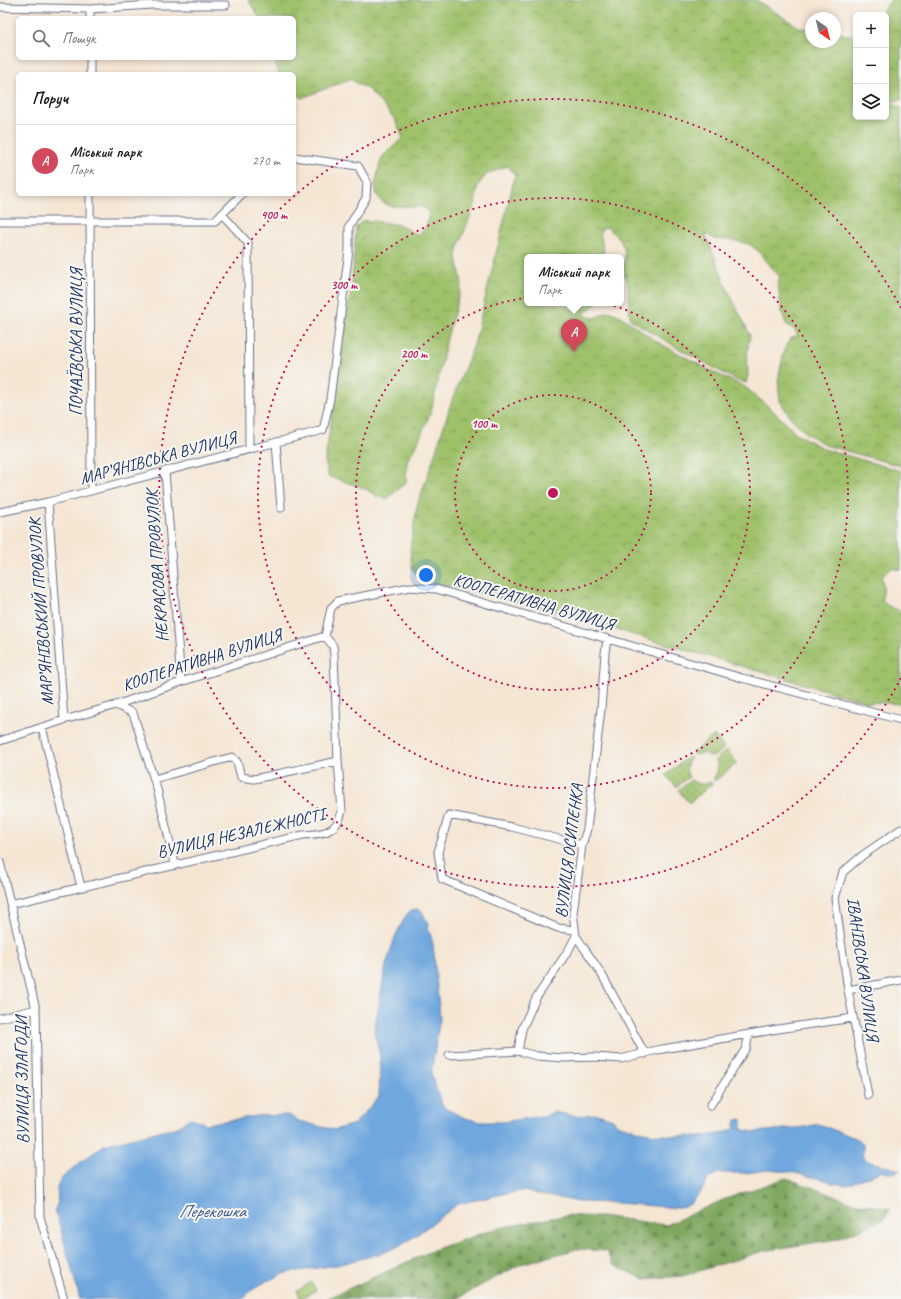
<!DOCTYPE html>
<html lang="uk">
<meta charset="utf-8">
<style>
:root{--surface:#fff;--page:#f6f6f6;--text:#202124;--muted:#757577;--line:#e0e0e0;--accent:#d1495b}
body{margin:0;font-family:Caveat,sans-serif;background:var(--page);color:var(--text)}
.controls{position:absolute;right:12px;top:12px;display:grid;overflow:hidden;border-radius:6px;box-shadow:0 2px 6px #0003}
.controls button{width:36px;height:36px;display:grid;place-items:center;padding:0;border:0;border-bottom:1px solid var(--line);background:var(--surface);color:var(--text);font:20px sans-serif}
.compass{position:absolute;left:805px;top:12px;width:36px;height:36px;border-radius:50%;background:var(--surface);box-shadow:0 2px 6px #0003;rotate:145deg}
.you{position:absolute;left:426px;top:575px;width:14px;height:14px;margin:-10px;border:3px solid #fff;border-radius:50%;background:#1a73e8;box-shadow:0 0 0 6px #1a73e833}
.badge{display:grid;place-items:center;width:26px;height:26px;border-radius:50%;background:var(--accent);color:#fff;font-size:13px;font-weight:700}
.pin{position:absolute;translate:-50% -33px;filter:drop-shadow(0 1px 2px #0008)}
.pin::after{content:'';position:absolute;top:21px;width:14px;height:12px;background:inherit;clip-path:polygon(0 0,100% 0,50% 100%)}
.popup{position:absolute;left:524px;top:254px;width:100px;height:52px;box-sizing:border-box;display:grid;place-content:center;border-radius:6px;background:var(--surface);filter:drop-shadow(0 1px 3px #0005);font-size:13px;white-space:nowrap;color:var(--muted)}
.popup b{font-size:15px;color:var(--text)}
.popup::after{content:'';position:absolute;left:50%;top:100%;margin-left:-8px;border:8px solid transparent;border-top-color:var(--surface)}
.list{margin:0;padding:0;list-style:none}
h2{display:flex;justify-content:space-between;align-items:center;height:52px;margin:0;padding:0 16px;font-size:17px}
h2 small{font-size:13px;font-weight:400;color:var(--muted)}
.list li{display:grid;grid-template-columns:26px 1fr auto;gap:12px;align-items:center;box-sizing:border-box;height:72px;padding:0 16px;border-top:1px solid var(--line)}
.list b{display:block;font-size:15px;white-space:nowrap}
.list p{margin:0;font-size:13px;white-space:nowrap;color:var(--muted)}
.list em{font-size:13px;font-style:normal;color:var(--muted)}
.icon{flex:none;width:22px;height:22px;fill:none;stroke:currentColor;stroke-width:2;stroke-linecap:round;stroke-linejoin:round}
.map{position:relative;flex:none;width:901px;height:1299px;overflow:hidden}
.search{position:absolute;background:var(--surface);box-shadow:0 2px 6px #0003;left:16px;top:16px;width:280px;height:44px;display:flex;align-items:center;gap:10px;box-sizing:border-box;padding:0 14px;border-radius:6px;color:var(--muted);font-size:15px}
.panel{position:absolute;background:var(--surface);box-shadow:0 2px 6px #0003;left:16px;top:72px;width:280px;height:124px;border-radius:6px}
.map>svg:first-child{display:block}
.grass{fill:url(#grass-dots);stroke:#5d7864}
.forest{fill:url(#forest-firs);stroke:#4d6b5e}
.park{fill:url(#park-crowns);stroke:#5d7864}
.pitch{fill:#9fc16b;stroke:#5d7864}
.water{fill:#70a7de;stroke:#466b9e}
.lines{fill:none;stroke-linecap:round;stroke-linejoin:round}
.street-casing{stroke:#676f87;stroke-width:9}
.street{stroke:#fff;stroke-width:7}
.ring{fill:none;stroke:#c2185b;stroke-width:2;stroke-dasharray:2 4}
.labels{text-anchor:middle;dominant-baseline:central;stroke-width:4;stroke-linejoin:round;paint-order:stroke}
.street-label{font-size:17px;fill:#1b2f5e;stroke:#f6f6f2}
.water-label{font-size:18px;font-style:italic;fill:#39598b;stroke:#f6f6f2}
.centre{fill:#c2185b;stroke:#f6f6f2;stroke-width:2}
.ring-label{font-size:12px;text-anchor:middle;font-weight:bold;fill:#c2185b;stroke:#f6f6f2;stroke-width:4;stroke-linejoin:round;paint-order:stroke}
</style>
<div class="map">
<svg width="901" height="1299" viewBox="0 0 901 1299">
<defs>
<pattern id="grass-dots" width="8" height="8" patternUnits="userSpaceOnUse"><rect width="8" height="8" fill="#9fc16b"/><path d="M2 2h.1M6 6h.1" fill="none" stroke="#819d5b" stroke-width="1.8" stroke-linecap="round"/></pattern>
<pattern id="forest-firs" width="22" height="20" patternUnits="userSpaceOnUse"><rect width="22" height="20" fill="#7fa75f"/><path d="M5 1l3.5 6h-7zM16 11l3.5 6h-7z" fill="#678852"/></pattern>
<pattern id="park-crowns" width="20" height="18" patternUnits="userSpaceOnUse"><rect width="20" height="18" fill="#9fc16b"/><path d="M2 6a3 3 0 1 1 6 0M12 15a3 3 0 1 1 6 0" fill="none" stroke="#819d5b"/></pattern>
</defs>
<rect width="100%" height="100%" fill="#f6f6f2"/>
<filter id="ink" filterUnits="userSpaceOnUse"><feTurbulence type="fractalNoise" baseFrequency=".025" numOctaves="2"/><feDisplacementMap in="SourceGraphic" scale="8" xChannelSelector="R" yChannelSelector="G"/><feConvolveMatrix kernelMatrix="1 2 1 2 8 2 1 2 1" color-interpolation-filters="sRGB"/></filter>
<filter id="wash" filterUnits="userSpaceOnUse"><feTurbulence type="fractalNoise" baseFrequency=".012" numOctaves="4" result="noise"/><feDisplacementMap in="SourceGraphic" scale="16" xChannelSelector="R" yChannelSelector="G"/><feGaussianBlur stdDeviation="0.9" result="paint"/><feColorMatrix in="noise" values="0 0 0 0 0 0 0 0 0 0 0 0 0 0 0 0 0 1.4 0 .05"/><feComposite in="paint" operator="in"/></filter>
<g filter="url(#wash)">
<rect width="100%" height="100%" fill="#f5e6d4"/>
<path class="grass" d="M714 735 724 748 713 757 703 753 694 755 692 753Z
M727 750 737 763 715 781 713 779C718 773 719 767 715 760Z
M689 756 691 758C686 764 685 770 689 777L676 787 666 775Z
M691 780C697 785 703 785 711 782L712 784 689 803 678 790Z"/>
<path class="forest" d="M786 1178 852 1202 891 1209 883 1220 837 1239 764 1251 683 1276 644 1279 613 1265 606 1251 577 1249 521 1264 456 1299H326L438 1248 498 1228 567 1215 615 1218 666 1225 725 1199Z"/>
<path class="park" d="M248 0H756L799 27 811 29V42H835V33L856 36V117H886V100L901 108V466L825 445 806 433 791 418 780 401 778 381 784 350 791 338 798 335 794 329 786 324 781 309 778 283 780 277 758 251 749 244 736 241 715 239 705 233 726 286 750 335 747 355 748 375 746 383 736 380 676 347 630 319 628 283 623 270 625 256 624 247 619 239 607 227 600 230 604 255V257H527V303H597L583 315 595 318 609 311 621 316 654 340 713 372 745 387 770 408 797 434 824 449 901 471V570L892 568 881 577C890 598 869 600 901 611V704L866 702 541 608 456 587 427 583 418 577 412 568 410 549 417 506 432 463 453 397 474 345 515 175 508 166 487 174 478 185 475 204 459 245 457 256 462 284 447 338 431 412 417 444 407 461 406 482 387 499 378 497 366 489 328 476 325 460 352 284 356 227 362 221H375L400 225 417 235C426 231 427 223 429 213L425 208 421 207 390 206 382 202 377 195 375 186 379 166 383 156 403 138 394 118 369 90 350 79 302 98 294 92V74H279L274 58H294V18H260Z
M891 0H901V100L891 101 886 99V15H879Z"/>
<path class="pitch" d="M311 1282 316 1290 301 1299 297 1291Z"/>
<path class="water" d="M417 909 422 911 427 922 433 944 440 1018 431 1073 441 1103 446 1109 465 1118 481 1122H502L536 1117H544L553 1112 575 1116 597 1114 613 1119 616 1124C627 1127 638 1131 649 1133 672 1137 714 1139 734 1129L736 1120 742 1119V1130L756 1132 805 1127 818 1124 858 1139C865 1144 864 1149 862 1156L867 1161 900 1170 894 1173 883 1171 845 1185 832 1183 825 1180 791 1172 767 1170 746 1173H718L709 1178 701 1192 690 1204 684 1207 678 1208 617 1203 579 1202 523 1191 503 1194 458 1204 407 1242 383 1253 337 1265 285 1273 265 1282 249 1292 243 1299H80L55 1209 58 1202 57 1187 61 1179 77 1165 104 1145 167 1129C183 1128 180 1123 191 1118L206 1124 256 1116 288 1115 299 1121 334 1130 355 1124 379 1096 380 1056 374 1032 386 965 395 937 406 915 411 910Z"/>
</g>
<g filter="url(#ink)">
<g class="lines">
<g class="street-casing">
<path id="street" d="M0 7 90 9 152 5H226
M90 9V18
M90 58V74
M90 194 91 491
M222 214 248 243 249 449
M0 221H215L242 194
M276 442 281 508
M165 471 181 682
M48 502 64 720
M0 512 48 502 323 430 330 399 349 250V226L366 198 367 182 358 166 294 157
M325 636 331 608 338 601 410 587 436 589 742 678 901 720
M116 705 133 713 157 789 175 864
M42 727 81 887
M0 741 64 720 116 705 181 682 325 636
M154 779 232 757 237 762 241 777 254 779 338 761
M0 862 36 1009 40 1217 64 1299
M10 904 303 835C323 834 337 833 342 811L338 761 334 655 333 646 325 636
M575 930 558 928 442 879 438 852 449 815 512 827 582 845
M576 936 601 973 645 1054
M848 990 901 980
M0 1018 36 1009
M518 1051 522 1029 536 998 568 951 576 936 573 913 582 845 587 829 601 709 605 653 607 639
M449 1055 518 1051 537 1056 563 1058 595 1057 621 1059 657 1050 778 1029 853 1018
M868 1095 848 990 835 898 843 872 863 855 901 829
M710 1106 746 1048 749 1034"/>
</g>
<use href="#street" class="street"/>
</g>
</g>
<g class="ring">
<circle cx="553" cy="493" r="98"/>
<circle cx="553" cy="493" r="197"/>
<circle cx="553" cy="493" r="295"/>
<path d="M901 678A394 394 0 1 1 901 308"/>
</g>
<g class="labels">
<g class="street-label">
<text transform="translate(76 342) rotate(-90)">ПОЧАЇВСЬКА ВУЛИЦЯ</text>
<text transform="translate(158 458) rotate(-15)">МАР’ЯНІВСЬКА ВУЛИЦЯ</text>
<text transform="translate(157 566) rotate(-94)">НЕКРАСОВА ПРОВУЛОК</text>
<text transform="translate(534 602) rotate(16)">КООПЕРАТИВНА ВУЛИЦЯ</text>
<text transform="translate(41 612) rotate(-94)">МАР’ЯНІВСЬКИЙ ПРОВУЛОК</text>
<text transform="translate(202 660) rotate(-18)">КООПЕРАТИВНА ВУЛИЦЯ</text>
<text transform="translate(241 833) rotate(-13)">ВУЛИЦЯ НЕЗАЛЕЖНОСТІ</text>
<text transform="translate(569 851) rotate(-83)">ВУЛИЦЯ ОСИПЕНКА</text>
<text transform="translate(863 969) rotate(82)">ІВАНІВСЬКА ВУЛИЦЯ</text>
<text transform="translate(22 1080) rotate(-91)">ВУЛИЦЯ ЗЛАГОДИ</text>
</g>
<g class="water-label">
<text x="212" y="1211">Перекошка</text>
</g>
</g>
<circle cx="553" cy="493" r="6" class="centre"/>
<g class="ring-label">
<text x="274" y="219">400 m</text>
<text x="344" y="289">300 m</text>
<text x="414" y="358">200 m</text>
<text x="484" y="428">100 m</text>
</g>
</svg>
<div class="controls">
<button>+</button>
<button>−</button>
<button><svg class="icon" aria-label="layers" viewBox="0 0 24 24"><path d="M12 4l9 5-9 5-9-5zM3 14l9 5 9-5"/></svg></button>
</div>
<svg class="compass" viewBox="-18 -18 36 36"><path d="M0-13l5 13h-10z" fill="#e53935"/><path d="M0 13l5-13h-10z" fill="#757577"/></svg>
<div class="you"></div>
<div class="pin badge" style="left:574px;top:352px">A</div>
<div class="popup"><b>Міський парк</b>Парк</div>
<div class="search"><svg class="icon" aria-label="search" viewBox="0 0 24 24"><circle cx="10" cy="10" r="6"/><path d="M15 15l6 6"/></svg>Пошук</div>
<section class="panel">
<h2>Поруч<small></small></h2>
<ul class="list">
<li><span class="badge">A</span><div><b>Міський парк</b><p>Парк</p></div><em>270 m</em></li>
</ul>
</section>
</div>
